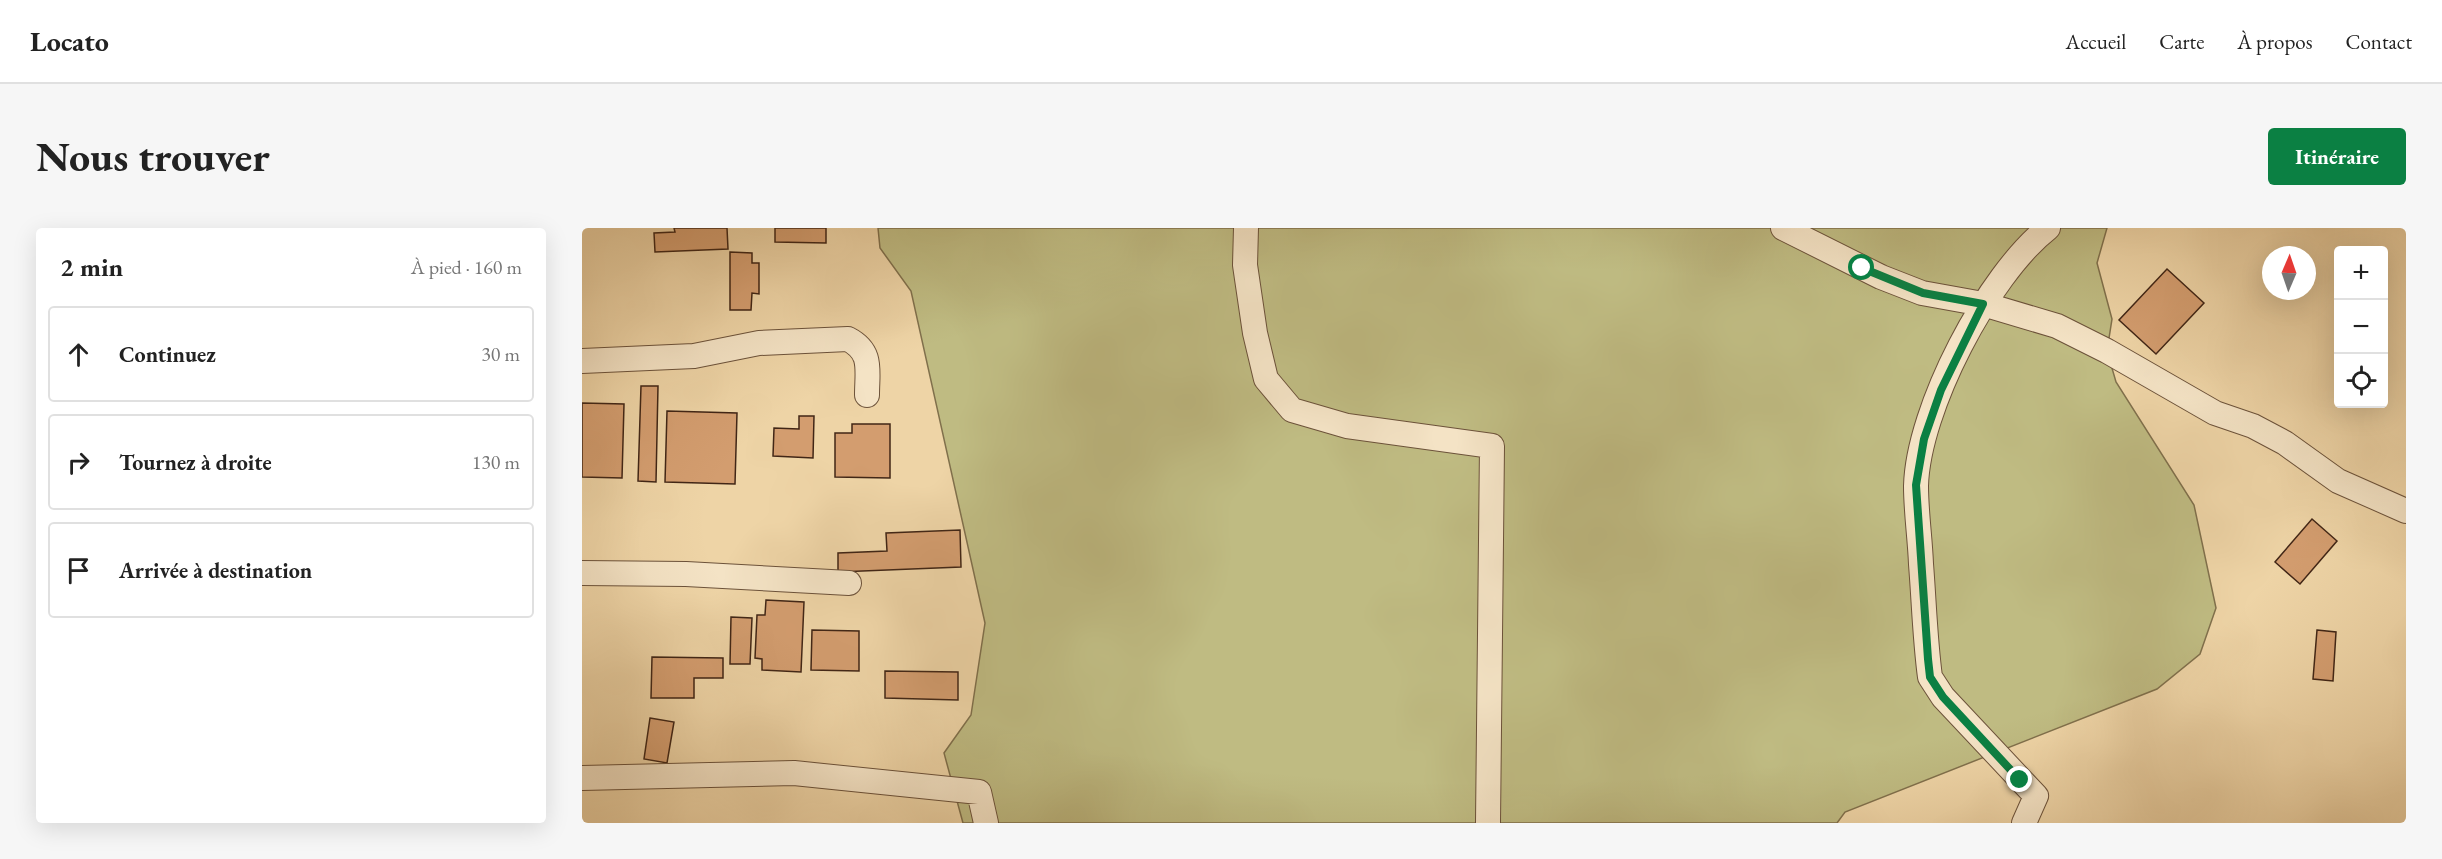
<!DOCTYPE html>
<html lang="fr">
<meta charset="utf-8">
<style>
:root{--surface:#fff;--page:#f6f6f6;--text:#222;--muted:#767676;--line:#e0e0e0;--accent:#0b8043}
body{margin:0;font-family:"EB Garamond",serif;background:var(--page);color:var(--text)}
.controls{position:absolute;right:18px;top:18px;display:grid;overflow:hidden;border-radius:6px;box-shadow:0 6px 24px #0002}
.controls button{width:54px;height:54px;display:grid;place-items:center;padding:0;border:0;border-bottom:2px solid var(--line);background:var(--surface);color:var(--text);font:30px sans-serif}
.compass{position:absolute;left:1680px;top:18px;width:54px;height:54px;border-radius:50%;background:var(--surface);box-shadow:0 6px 24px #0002;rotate:2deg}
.stop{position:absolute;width:18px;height:18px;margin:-14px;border:4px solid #0b8043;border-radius:50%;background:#fff}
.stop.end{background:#0b8043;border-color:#fff;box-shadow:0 2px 6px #0008}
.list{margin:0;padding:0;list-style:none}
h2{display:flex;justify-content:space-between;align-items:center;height:78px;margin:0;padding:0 24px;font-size:26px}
h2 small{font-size:20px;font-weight:400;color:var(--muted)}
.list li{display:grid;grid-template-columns:39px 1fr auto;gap:18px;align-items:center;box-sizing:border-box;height:96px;margin:0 12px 12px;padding:0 12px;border:2px solid var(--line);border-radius:6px}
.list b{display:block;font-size:22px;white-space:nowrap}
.list em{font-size:20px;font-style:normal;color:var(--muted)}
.icon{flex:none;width:33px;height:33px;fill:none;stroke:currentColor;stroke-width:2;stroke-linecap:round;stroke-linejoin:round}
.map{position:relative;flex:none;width:1824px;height:595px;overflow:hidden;border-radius:6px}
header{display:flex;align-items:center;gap:36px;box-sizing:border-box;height:84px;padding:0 30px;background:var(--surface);border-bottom:2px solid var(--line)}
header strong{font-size:28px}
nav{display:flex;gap:33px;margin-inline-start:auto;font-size:21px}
.intro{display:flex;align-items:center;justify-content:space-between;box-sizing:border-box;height:144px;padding:0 36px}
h1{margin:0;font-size:42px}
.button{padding:15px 27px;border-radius:6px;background:var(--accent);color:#fff;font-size:21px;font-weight:700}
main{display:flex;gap:36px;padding:0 36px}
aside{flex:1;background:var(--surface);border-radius:6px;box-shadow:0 6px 24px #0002}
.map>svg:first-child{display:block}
.green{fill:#bfbb82;stroke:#80704c;stroke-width:1.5}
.building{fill:#d39d6f;stroke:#412616;stroke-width:1.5}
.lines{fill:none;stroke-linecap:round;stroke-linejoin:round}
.minor-casing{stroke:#6c523a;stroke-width:26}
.minor{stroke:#f4e3c5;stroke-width:24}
.route{stroke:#0b8043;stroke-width:8}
</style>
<header>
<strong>Locato</strong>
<nav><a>Accueil</a><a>Carte</a><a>À propos</a><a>Contact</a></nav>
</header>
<div class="intro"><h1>Nous trouver</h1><a class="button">Itinéraire</a></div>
<main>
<aside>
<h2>2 min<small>À pied · 160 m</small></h2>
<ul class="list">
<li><svg class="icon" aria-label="ahead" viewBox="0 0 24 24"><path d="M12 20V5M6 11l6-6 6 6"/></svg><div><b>Continuez</b></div><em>30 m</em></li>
<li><svg class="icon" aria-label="right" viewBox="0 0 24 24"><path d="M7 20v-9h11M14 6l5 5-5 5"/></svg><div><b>Tournez à droite</b></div><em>130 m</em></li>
<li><svg class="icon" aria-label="arrive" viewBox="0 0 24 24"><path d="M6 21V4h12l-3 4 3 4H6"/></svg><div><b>Arrivée à destination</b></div></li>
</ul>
</aside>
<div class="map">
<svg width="1824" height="595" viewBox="0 0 1824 595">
<rect width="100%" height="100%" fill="#eed4a6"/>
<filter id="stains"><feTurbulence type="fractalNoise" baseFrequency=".00333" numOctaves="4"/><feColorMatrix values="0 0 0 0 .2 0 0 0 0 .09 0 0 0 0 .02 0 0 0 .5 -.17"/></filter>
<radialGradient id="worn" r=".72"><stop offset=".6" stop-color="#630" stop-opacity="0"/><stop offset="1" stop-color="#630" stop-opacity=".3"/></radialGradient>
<path class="green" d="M296 0H1525L1515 35 1530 91 1525 123 1534 154 1612 277 1634 380 1618 426 1575 461 1263 584 1255 595H381L362 525 389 487 403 395 329 63 298 20Z"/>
<path class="building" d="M92 0H145L146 21 73 24 72 5 93 4Z
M193 0H244V15L193 14Z
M148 24 170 25V35H177V66L170 65 169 82H148Z
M1585 41 1622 75 1574 126 1537 92Z
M59 158H76L74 254 56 253Z
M0 175 42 176 40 250 0 249Z
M85 183 155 185 153 256 83 254Z
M217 188H232L231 230 191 228 192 200 217 201Z
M270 196H308V250L253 249V205H270Z
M1730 291 1755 313 1718 356 1693 334Z
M378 302 379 339 256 344V325L305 323 304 305Z
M184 372 222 374 219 444 180 442V431L173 430 175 387H183Z
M149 389 170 390 168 436H148Z
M230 402 277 403V443L229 442Z
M1735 402 1754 404 1751 453 1731 451Z
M70 429 141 430V450H112V470H69Z
M303 443 376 444V472L303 470Z
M68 490 92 494 85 535 62 531Z"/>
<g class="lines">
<g class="minor-casing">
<path id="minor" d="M664 0 663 37 673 105 684 151 710 182 765 198 910 218 906 595
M1201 0 1299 49 1340 65 1401 76 1475 98 1525 123 1633 185 1671 198 1703 215 1756 253 1824 283
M0 133 112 128 177 115 266 111C291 124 285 142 285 167
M0 345 104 346 267 355
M0 550 212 545 397 564 404 595
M1442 595 1454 568 1361 469 1348 449C1343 412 1342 374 1339 336 1338 310 1334 284 1334 258 1336 181 1406 47 1466 0"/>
</g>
<use href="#minor" class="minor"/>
</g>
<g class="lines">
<path class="route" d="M1280 40 1341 65 1401 76 1359 162 1342 211 1334 257 1346 431 1348 449 1361 469 1438 552"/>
</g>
<rect width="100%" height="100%" filter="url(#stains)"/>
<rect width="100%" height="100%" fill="url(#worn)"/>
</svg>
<div class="controls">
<button>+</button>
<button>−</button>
<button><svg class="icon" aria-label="locate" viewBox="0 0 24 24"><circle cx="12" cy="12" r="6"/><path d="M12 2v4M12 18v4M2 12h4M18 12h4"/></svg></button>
</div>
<svg class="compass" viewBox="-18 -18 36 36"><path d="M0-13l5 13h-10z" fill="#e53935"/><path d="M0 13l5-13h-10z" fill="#767676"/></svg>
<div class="stop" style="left:1280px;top:40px"></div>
<div class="stop end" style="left:1438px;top:552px"></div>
</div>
</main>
